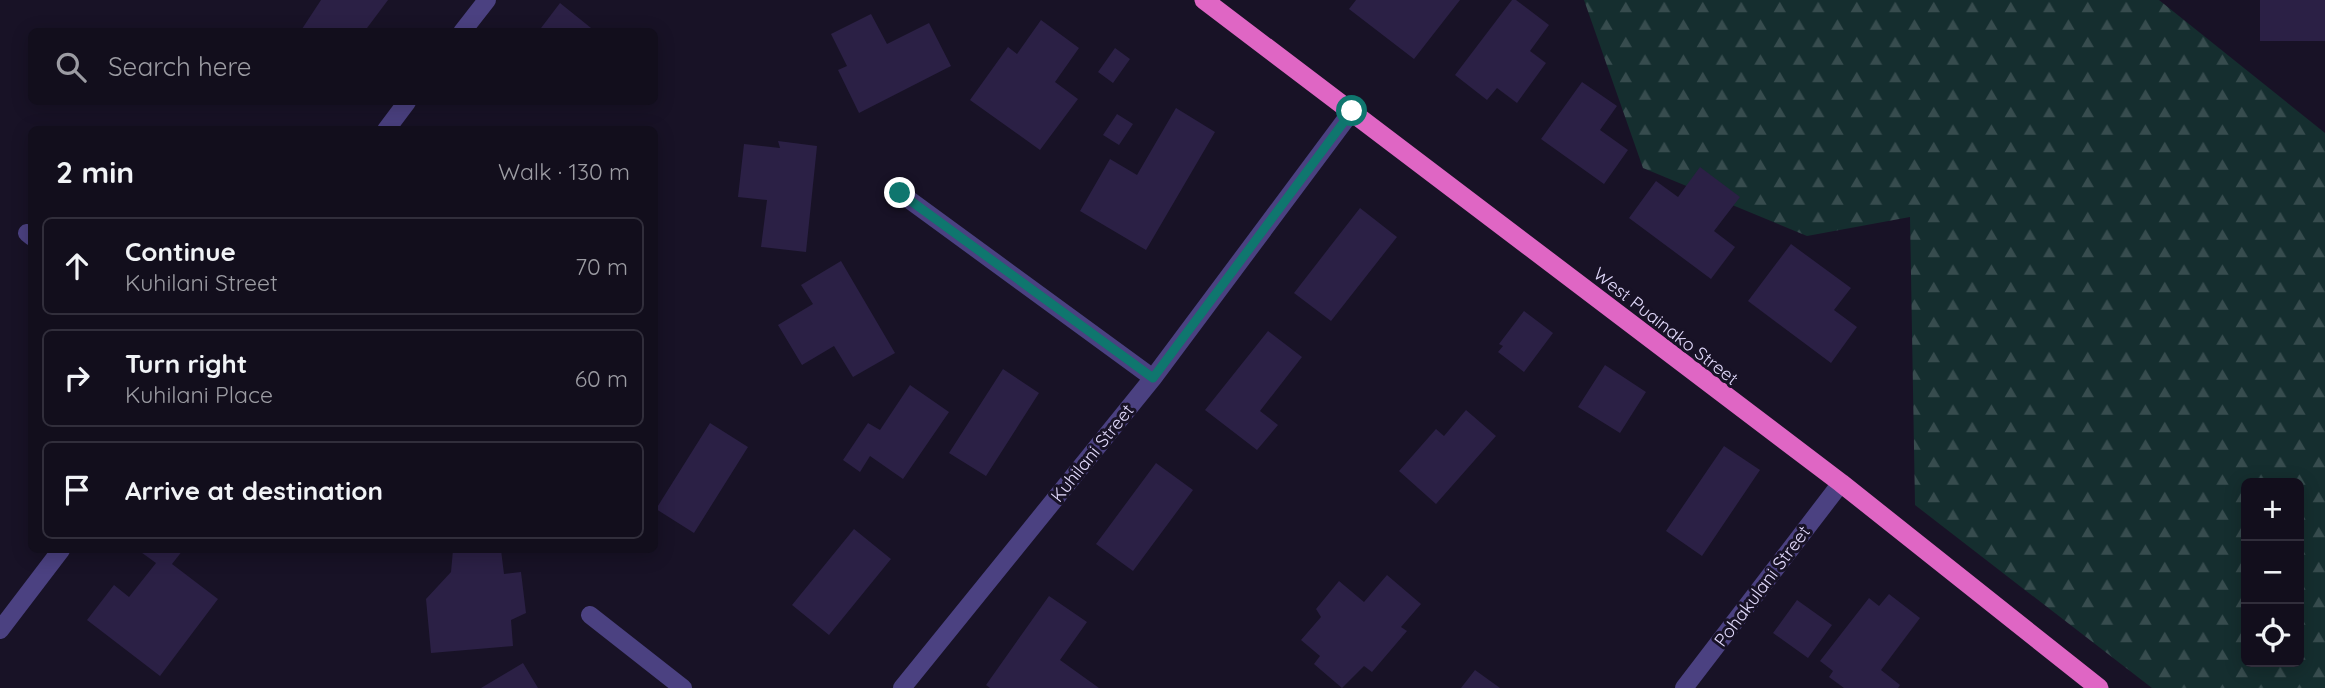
<!DOCTYPE html>
<meta charset="utf-8">
<style>
:root{--surface:#120e1c;--page:#1b1725;--text:#f1f3f6;--muted:#9c9ca3;--line:#312e3b}
body{margin:0;font-family:Quicksand,sans-serif;background:var(--page);color:var(--text)}
.controls{position:absolute;right:21px;bottom:21px;display:grid;overflow:hidden;border-radius:10px;box-shadow:0 4px 18px #0003}
.controls button{width:63px;height:63px;display:grid;place-items:center;padding:0;border:0;border-bottom:2px solid var(--line);background:var(--surface);color:var(--text);font:35px sans-serif}
.stop{position:absolute;width:21px;height:21px;margin:-16px;border:5px solid #0f766e;border-radius:50%;background:#fff}
.stop.end{background:#0f766e;border-color:#fff;box-shadow:0 2px 7px #0008}
.list{margin:0;padding:0;list-style:none}
h2{display:flex;justify-content:space-between;align-items:center;height:91px;margin:0;padding:0 28px;font-size:30px}
h2 small{font-size:23px;font-weight:400;color:var(--muted)}
.list li{display:grid;grid-template-columns:46px 1fr auto;gap:21px;align-items:center;box-sizing:border-box;height:98px;margin:0 14px 14px;padding:0 14px;border:2px solid var(--line);border-radius:10px}
.list b{display:block;font-size:26px;white-space:nowrap}
.list p{margin:0;font-size:23px;white-space:nowrap;color:var(--muted)}
.list em{font-size:23px;font-style:normal;color:var(--muted)}
.icon{flex:none;width:38px;height:38px;fill:none;stroke:currentColor;stroke-width:2;stroke-linecap:round;stroke-linejoin:round}
.map{position:relative;flex:none;width:2325px;height:688px;overflow:hidden}
.search{position:absolute;background:var(--surface);box-shadow:0 4px 18px #0003;left:28px;top:28px;width:630px;height:77px;display:flex;align-items:center;gap:18px;box-sizing:border-box;padding:0 24px;border-radius:10px;color:var(--muted);font-size:26px}
.panel{position:absolute;background:var(--surface);box-shadow:0 4px 18px #0003;left:28px;top:126px;width:630px;height:427px;border-radius:10px}
.map>svg:first-child{display:block}
.forest{fill:url(#forest-firs);fill-rule:evenodd}
.building{fill:#2b2045}
.lines{fill:none;stroke-linecap:round;stroke-linejoin:round}
.minor{stroke:#4b4181;stroke-width:18}
.trunk{stroke:#df66c4;stroke-width:19}
.route{stroke:#0f766e;stroke-width:9}
.labels{text-anchor:middle;dominant-baseline:central;stroke-width:6;stroke-linejoin:round;paint-order:stroke}
.street-label{font-size:18px;fill:#e2dafc;stroke:#181226}
</style>
<div class="map">
<svg width="2325" height="688" viewBox="0 0 2325 688">
<defs>
<pattern id="forest-firs" width="22" height="20" patternUnits="userSpaceOnUse" patternTransform="scale(1.75)"><rect width="22" height="20" fill="#152e2f"/><path d="M5 1l3.5 6h-7zM16 11l3.5 6h-7z" fill="#374c4e"/></pattern>
</defs>
<rect width="100%" height="100%" fill="#181226"/>
<path class="forest" d="M1584 0H2159L2325 133V688H2152L1915 505 1910 217 1807 236 1643 168ZM2246 483H2299V662H2246Z"/>
<path class="building" d="M321 0H388L364 32H300Z
M1356 0H1460L1414 59 1349 9Z
M1512 0H1516L1549 25 1530 51 1546 63 1517 103 1497 88 1487 100 1455 75Z
M2260 0H2325V41H2260Z
M560 3 596 32H538Z
M871 14 887 44 929 23 951 66 859 113 838 70 847 66 831 34Z
M1041 20 1079 48 1055 82 1078 99 1040 150 970 100 1008 47 1017 54Z
M1115 48 1130 59 1113 83 1098 72Z
M1582 82 1617 106 1600 130 1628 150 1604 184 1541 139Z
M1176 108 1215 132 1146 250 1080 211 1110 159 1137 175Z
M1117 114 1133 124 1119 145 1103 135Z
M778 141 817 146 806 252 761 247 767 200 738 197 744 144 780 148Z
M1700 167 1740 197 1714 231 1735 247 1711 279 1629 218 1656 181 1678 197Z
M1360 208 1397 237 1331 321 1294 293Z
M1791 244 1851 288 1834 310 1857 327 1831 363 1748 301Z
M841 261 895 353 853 377 834 346 802 365 778 325 813 304 801 285Z
M1524 311 1553 333 1524 372 1498 352 1503 346 1499 344Z
M1268 331 1302 357 1260 411 1278 425 1257 450 1205 410Z
M1605 365 1646 392 1620 433 1578 407Z
M1003 369 1039 393 986 476 949 453Z
M910 385 949 412 903 479 870 456 860 472 843 460 868 423 880 430Z
M1466 410 1496 436 1436 504 1399 471 1436 429 1444 436Z
M710 423 748 447 694 533 656 509Z
M1724 446 1760 470 1702 556 1666 531Z
M1156 463 1193 490 1133 571 1096 544Z
M854 529 891 559 829 635 792 605Z
M138 550H183L172 564 218 599 160 676 87 620 114 585 129 597 156 563Z
M453 550H501L504 574 521 572 526 613 511 620 513 646 431 653 426 599 451 572Z
M1387 575 1421 604 1401 627 1407 631 1372 672 1364 666 1342 688 1314 664 1320 656 1301 640 1321 617 1316 609 1339 581 1364 602Z
M1889 594 1920 618 1881 670 1900 685 1898 688H1844L1829 677 1833 671 1820 661 1869 598 1879 606Z
M1049 596 1087 622 1060 660 1099 688H990L986 685Z
M1797 600 1832 625 1808 658 1773 633Z
M523 663 538 688H481Z
M1475 670 1500 688H1461Z"/>
<g class="lines">
<path class="minor" d="M462 32 487 0
M386 130 407 102
M900 193 1153 378
M27 233 32 237
M590 615 683 688
M0 630 61 550
M902 688 1153 378 1352 111
M1684 688 1841 483"/>
<path class="trunk" d="M1204 0 1841 483 2099 688"/>
</g>
<g class="lines">
<path class="route" d="M900 193 1153 378 1352 111"/>
</g>
<g class="labels">
<g class="street-label">
<text transform="translate(1666 326) rotate(38)">West Puainako Street</text>
<text transform="translate(1092 453) rotate(-51)">Kuhilani Street</text>
<text transform="translate(1762 586) rotate(-53)">Pohakulani Street</text>
</g>
</g>
</svg>
<div class="controls">
<button>+</button>
<button>−</button>
<button><svg class="icon" aria-label="locate" viewBox="0 0 24 24"><circle cx="12" cy="12" r="6"/><path d="M12 2v4M12 18v4M2 12h4M18 12h4"/></svg></button>
</div>
<div class="stop" style="left:1352px;top:111px"></div>
<div class="stop end" style="left:900px;top:193px"></div>
<div class="search"><svg class="icon" aria-label="search" viewBox="0 0 24 24"><circle cx="10" cy="10" r="6"/><path d="M15 15l6 6"/></svg>Search here</div>
<section class="panel">
<h2>2 min<small>Walk · 130 m</small></h2>
<ul class="list">
<li><svg class="icon" aria-label="ahead" viewBox="0 0 24 24"><path d="M12 20V5M6 11l6-6 6 6"/></svg><div><b>Continue</b><p>Kuhilani Street</p></div><em>70 m</em></li>
<li><svg class="icon" aria-label="right" viewBox="0 0 24 24"><path d="M7 20v-9h11M14 6l5 5-5 5"/></svg><div><b>Turn right</b><p>Kuhilani Place</p></div><em>60 m</em></li>
<li><svg class="icon" aria-label="arrive" viewBox="0 0 24 24"><path d="M6 21V4h12l-3 4 3 4H6"/></svg><div><b>Arrive at destination</b></div></li>
</ul>
</section>
</div>
